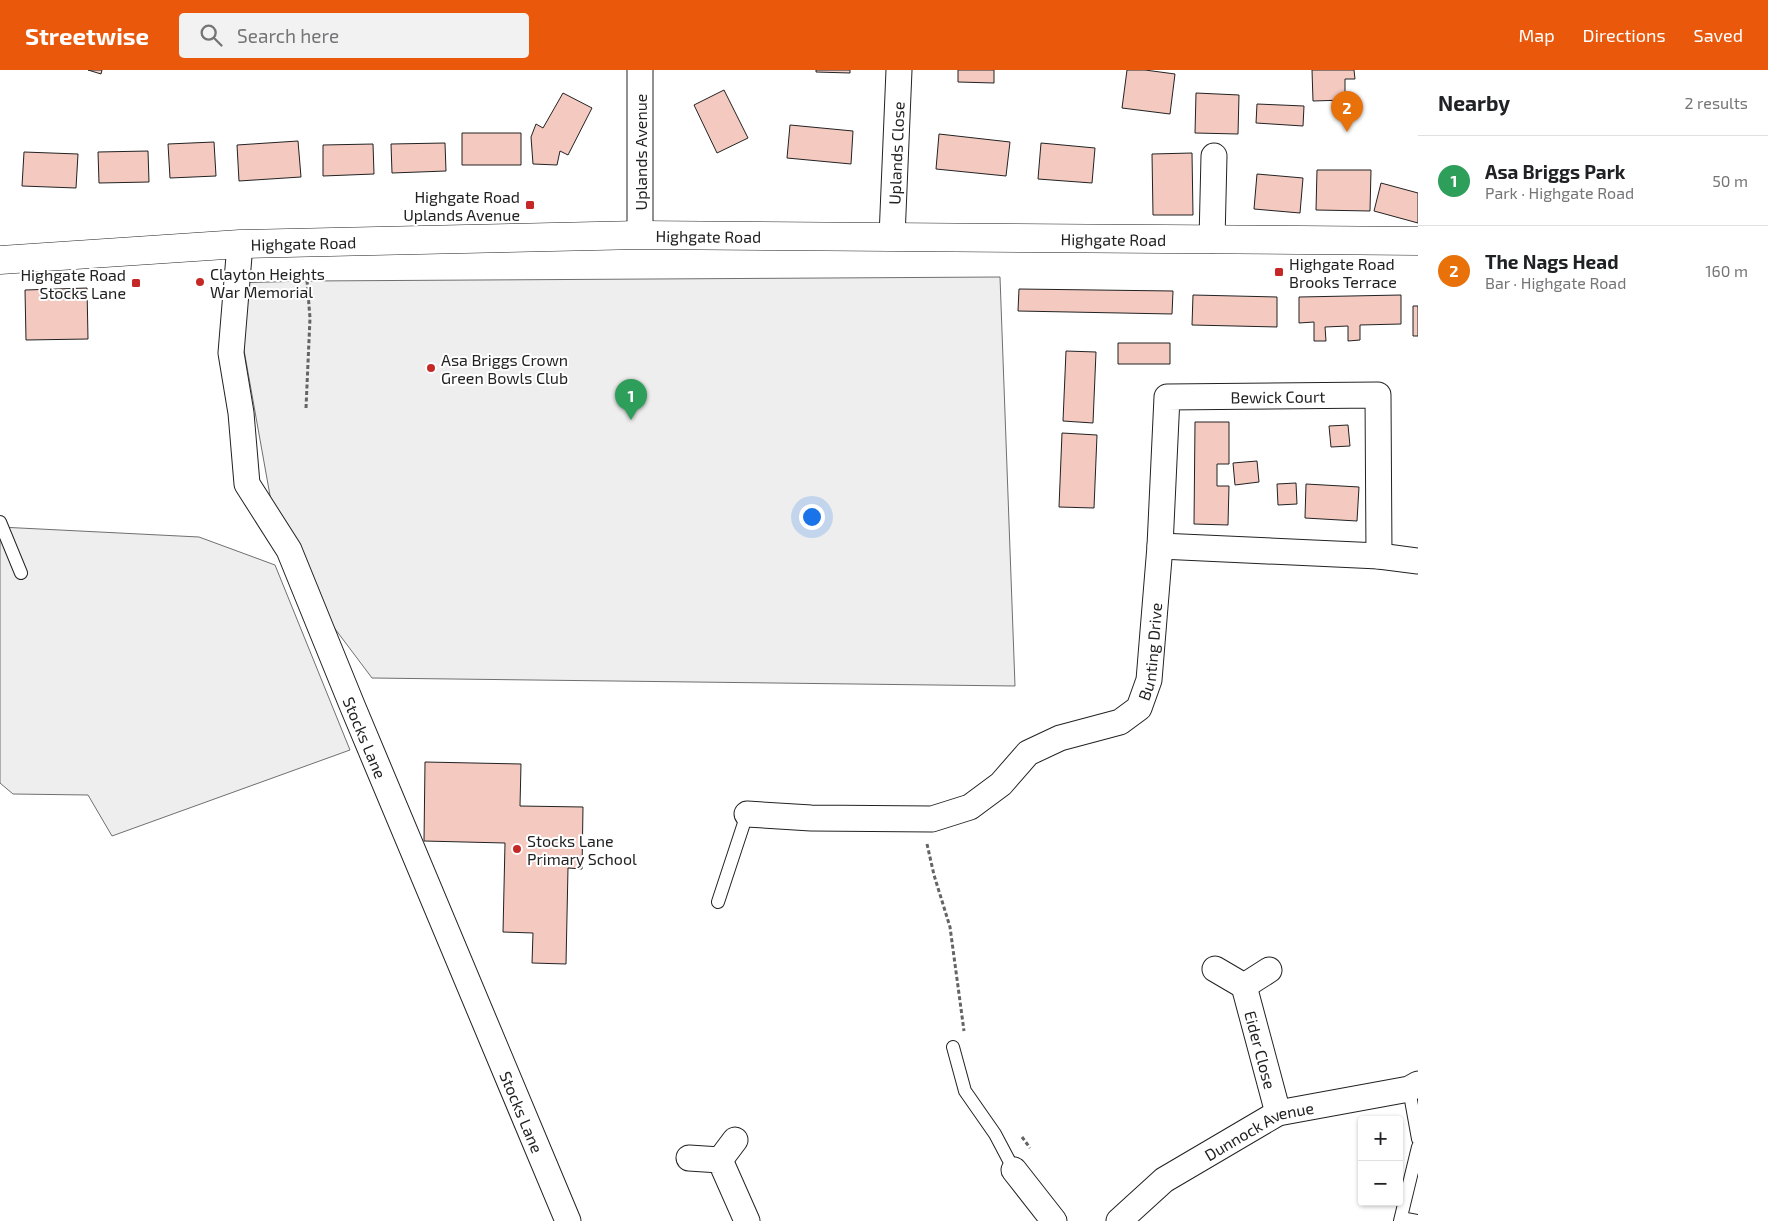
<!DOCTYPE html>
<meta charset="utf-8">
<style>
:root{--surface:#fff;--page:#f2f2f2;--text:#202124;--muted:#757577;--line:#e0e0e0;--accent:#ea580c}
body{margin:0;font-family:"Exo 2",sans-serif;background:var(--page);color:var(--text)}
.controls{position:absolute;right:15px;bottom:15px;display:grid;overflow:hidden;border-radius:5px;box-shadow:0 1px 4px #0004}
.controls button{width:45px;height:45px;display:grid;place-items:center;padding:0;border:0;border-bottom:1px solid var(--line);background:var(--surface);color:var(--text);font:25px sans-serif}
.you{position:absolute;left:811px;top:446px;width:18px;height:18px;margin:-12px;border:4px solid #fff;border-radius:50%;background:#1a73e8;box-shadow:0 0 0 8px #1a73e833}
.badge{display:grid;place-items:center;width:32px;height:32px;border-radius:50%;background:var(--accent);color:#fff;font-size:16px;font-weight:700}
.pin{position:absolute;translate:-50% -41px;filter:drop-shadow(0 1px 2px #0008)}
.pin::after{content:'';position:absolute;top:26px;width:18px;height:15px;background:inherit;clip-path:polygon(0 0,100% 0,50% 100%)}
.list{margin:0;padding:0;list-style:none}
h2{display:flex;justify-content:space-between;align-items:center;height:65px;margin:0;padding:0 20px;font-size:21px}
h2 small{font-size:16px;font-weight:400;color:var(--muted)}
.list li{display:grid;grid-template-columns:32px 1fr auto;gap:15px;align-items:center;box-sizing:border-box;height:90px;padding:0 20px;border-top:1px solid var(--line)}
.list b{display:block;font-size:19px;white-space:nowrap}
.list p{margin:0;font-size:16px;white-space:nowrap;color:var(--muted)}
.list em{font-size:16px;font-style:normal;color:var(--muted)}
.icon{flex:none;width:28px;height:28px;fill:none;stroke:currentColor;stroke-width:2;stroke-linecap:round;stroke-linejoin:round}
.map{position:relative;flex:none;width:1418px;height:1151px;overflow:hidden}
header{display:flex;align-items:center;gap:30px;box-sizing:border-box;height:70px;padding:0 25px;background:var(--accent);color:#fff}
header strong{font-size:24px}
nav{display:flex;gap:28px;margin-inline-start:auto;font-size:18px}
.search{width:350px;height:45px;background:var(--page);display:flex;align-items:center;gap:12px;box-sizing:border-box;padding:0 18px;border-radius:5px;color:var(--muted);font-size:19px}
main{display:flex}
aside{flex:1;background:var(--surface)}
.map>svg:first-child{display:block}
.green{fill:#eee;stroke:#6f6f6f}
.building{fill:#f3c9c0;stroke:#222}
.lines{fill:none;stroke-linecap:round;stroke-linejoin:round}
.service-casing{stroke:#222;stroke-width:14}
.minor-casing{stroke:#222;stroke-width:27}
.primary-casing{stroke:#222;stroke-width:29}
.path{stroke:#646464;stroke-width:3;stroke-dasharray:4 2.5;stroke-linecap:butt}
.service{stroke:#fff;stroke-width:12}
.minor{stroke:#fff;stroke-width:25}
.primary{stroke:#fff;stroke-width:28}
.poi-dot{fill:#c62828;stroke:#fff;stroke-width:2}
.labels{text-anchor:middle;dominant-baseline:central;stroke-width:4;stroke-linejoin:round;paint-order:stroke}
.street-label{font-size:16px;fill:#222;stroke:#fff}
.poi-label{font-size:16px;fill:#222;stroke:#fff;text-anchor:start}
</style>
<header>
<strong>Streetwise</strong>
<div class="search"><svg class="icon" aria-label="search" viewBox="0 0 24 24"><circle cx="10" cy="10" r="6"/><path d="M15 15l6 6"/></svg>Search here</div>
<nav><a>Map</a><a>Directions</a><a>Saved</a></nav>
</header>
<main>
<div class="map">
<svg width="1418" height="1151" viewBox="0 0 1418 1151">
<rect width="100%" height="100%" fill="#fff"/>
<path class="green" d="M1000 207 1015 616 372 608 281 487 232 213 307 211Z
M0 457 199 467 275 495 350 680 112 766 88 725 13 724 0 713Z"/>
<path class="building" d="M88 0H102L101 4Z
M816 0H850V3L816 2Z
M958 0H994V13L958 12Z
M1127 0H1145L1175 4 1170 44 1122 38Z
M1312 0H1354L1355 9H1345V30L1313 31Z
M724 20 748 68 717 83 694 35Z
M563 23 592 38 568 85 560 81 557 95 533 94 531 67 536 54 543 58Z
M1196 23 1239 25 1238 64 1195 63Z
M1257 34 1304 36 1303 56 1256 53Z
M790 55 853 61 851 94 787 88Z
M462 63H521V95H462Z
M939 64 1010 72 1006 106 936 99Z
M298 71 301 107 239 111 237 75Z
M214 72 216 106 170 108 168 74Z
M445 73 446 101 392 103 391 74Z
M1041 73 1095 78 1092 113 1038 109Z
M373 74 374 104 323 106V75Z
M148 81 149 112 99 113 98 82Z
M24 82 78 84 76 118 22 116Z
M1192 83 1193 145H1153L1152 84Z
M1317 100H1371L1370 141 1316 140Z
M1257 104 1303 108 1300 143 1254 139Z
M1381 113 1418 123V153L1374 141Z
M87 218 88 269 26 270 25 220Z
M1019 219 1173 221 1172 244 1018 241Z
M1193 225 1277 227V257L1192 255Z
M1401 225V254L1360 255V270L1348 271V256L1325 257 1326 271H1314V252L1299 253V227Z
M1413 236H1418V266H1413Z
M1118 273H1170V294H1118Z
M1066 281 1096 282 1093 353 1063 351Z
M1195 352H1229V394H1217V416H1229L1228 455 1194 454Z
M1348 355 1350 376 1331 377 1329 356Z
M1062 363 1097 365 1094 438 1059 437Z
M1257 391 1259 412 1235 415 1233 393Z
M1296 413 1297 434 1278 435 1277 414Z
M1306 414 1359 417 1357 451 1305 448Z
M425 692 521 694 520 736 583 737 582 799 568 798 566 894 532 893 533 863 503 862 505 773 424 771Z"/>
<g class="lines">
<g class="service-casing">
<path id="service" d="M0 452 21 503
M718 832 747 744
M953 977 965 1021 995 1064 1014 1100
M1409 1019 1418 1069
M1401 1148 1418 1151
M1400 1151 1418 1077"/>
</g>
<g class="minor-casing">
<g id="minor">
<path d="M640 165V0"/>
<path id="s1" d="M892 167 899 0"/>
<path d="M1212 170 1214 86"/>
<path id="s2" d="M240 174 231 283 241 343 247 414 289 480 352 635 568 1151"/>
<path d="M1160 476 1379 486 1418 491"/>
<path id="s3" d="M747 744 811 748 932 749 970 737 1001 714 1028 683 1060 668 1120 652 1139 638 1149 610 1160 476 1167 327 1378 325 1379 486"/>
<path d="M1215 899 1244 916 1269 900"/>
<path id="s4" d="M1244 916 1278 1043"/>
<path d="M689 1088 720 1090 747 1151"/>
<path d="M720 1090 735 1070"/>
<path d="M1014 1100 1054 1151"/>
<path id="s5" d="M1119 1151 1164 1110 1278 1043 1409 1019 1418 1014"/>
</g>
</g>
<g class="primary-casing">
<g id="primary">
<path id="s6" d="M0 190 240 174 640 165 1418 171"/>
</g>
</g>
<path class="path" d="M306 338 310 248 307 211
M927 774 934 805 950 857 964 961
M1022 1067 1030 1078"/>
<use href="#service" class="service"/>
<use href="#minor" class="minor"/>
<use href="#primary" class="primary"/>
</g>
<g class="poi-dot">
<rect x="525" y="130" width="10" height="10" rx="2.5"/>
<rect x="1274" y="197" width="10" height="10" rx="2.5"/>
<circle cx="200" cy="212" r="5"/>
<rect x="131" y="208" width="10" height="10" rx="2.5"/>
<circle cx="431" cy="298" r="5"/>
<circle cx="517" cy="779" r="5"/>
</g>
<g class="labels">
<g class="street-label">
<text transform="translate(640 82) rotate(-90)">Uplands Avenue</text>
<text stroke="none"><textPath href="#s1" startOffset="84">Uplands Close</textPath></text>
<text stroke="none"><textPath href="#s6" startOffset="709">Highgate Road</textPath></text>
<text stroke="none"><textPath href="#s6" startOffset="1114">Highgate Road</textPath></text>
<text stroke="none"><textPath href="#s6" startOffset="304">Highgate Road</textPath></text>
<text stroke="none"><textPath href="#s3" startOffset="850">Bewick Court</textPath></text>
<text stroke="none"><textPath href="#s3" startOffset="484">Bunting Drive</textPath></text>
<text stroke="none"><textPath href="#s2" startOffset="522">Stocks Lane</textPath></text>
<text stroke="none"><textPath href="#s4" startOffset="66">Eider Close</textPath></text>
<text stroke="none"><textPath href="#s2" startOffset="928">Stocks Lane</textPath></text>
<text stroke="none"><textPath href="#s5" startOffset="169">Dunnock Avenue</textPath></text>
</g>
<g class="poi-label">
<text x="520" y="126" text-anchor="end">Highgate Road<tspan x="520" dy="18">Uplands Avenue</tspan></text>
<text x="1289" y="193">Highgate Road<tspan x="1289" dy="18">Brooks Terrace</tspan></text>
<text x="210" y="203">Clayton Heights<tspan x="210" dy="18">War Memorial</tspan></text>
<text x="126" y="204" text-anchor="end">Highgate Road<tspan x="126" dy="18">Stocks Lane</tspan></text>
<text x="441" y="289">Asa Briggs Crown<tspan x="441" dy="18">Green Bowls Club</tspan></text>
<text x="527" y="770">Stocks Lane<tspan x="527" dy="18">Primary School</tspan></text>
</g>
</g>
</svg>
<div class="controls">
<button>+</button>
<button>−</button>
</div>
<div class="you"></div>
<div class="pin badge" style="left:631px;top:350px;background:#2e9e5b">1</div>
<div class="pin badge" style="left:1347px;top:62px;background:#e8710a">2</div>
</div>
<aside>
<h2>Nearby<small>2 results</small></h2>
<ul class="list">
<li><span class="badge" style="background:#2e9e5b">1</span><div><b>Asa Briggs Park</b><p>Park · Highgate Road</p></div><em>50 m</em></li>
<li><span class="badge" style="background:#e8710a">2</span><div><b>The Nags Head</b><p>Bar · Highgate Road</p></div><em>160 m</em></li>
</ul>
</aside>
</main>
